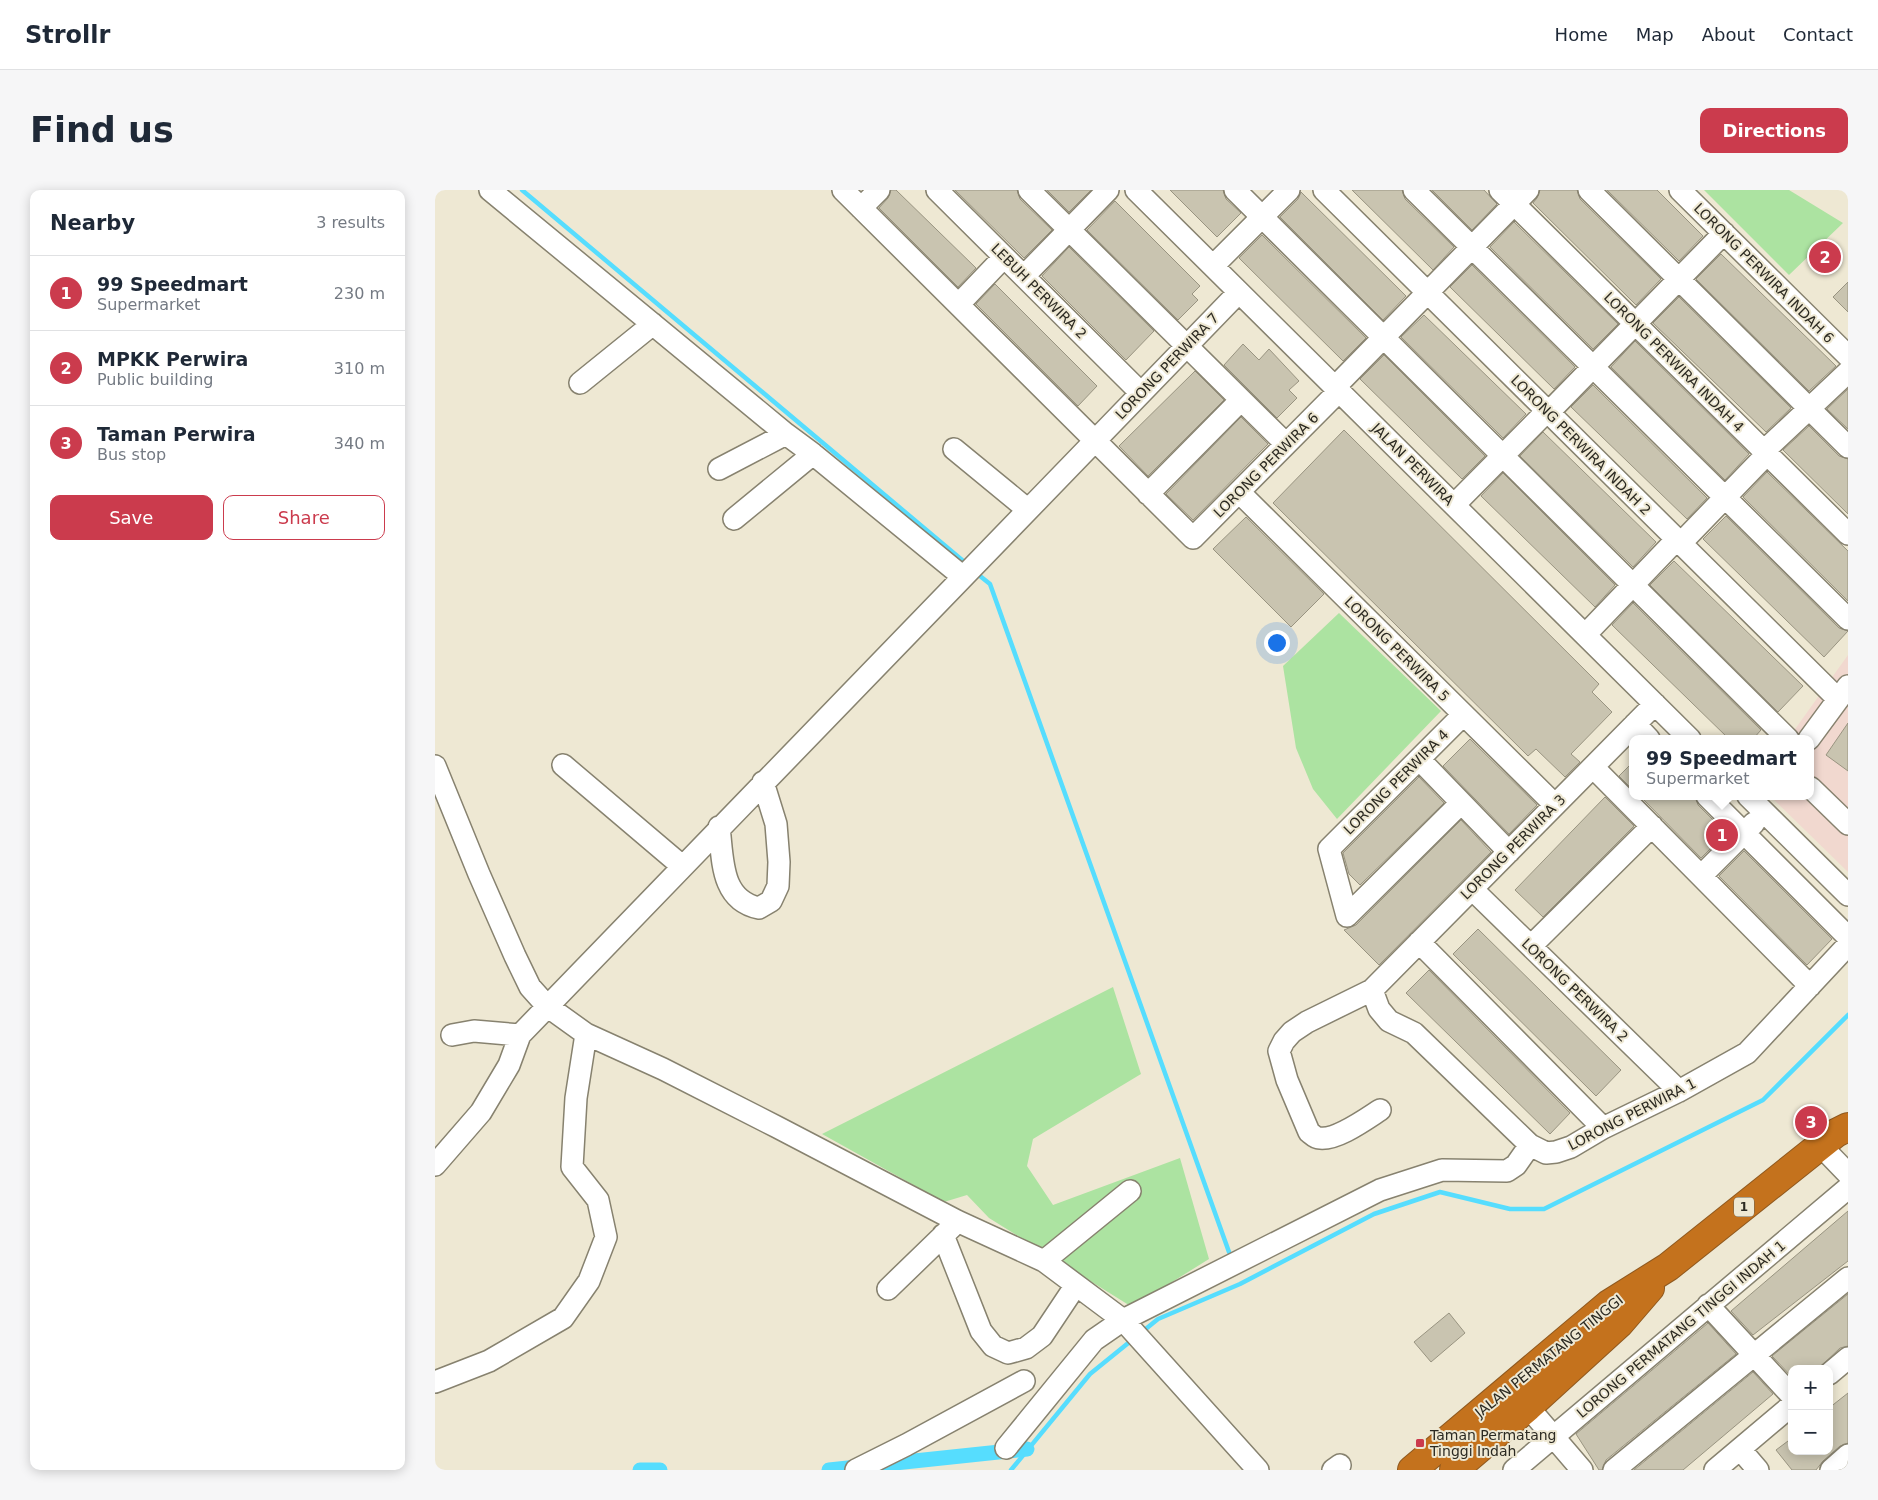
<!DOCTYPE html>
<meta charset="utf-8">
<style>
:root{--surface:#fff;--page:#f6f6f7;--text:#1f2937;--muted:#747a83;--line:#e0e1e3;--accent:#cb3b4d}
body{margin:0;font-family:"DejaVu Sans",sans-serif;background:var(--page);color:var(--text)}
.controls{position:absolute;right:15px;bottom:15px;display:grid;overflow:hidden;border-radius:10px;box-shadow:0 2px 12px #0003}
.controls button{width:45px;height:45px;display:grid;place-items:center;padding:0;border:0;border-bottom:1px solid var(--line);background:var(--surface);color:var(--text);font:25px sans-serif}
.you{position:absolute;left:841px;top:452px;width:18px;height:18px;margin:-12px;border:4px solid #fff;border-radius:50%;background:#1a73e8;box-shadow:0 0 0 8px #1a73e833}
.badge{display:grid;place-items:center;width:32px;height:32px;border-radius:50%;background:var(--accent);color:#fff;font-size:16px;font-weight:700}
.pin{position:absolute;translate:-50% -50%;border:2px solid #fff;box-shadow:0 1px 5px #0006}
.popup{position:absolute;left:1194px;top:545px;width:185px;height:65px;box-sizing:border-box;display:grid;place-content:center;border-radius:10px;background:var(--surface);filter:drop-shadow(0 1px 4px #0005);font-size:16px;white-space:nowrap;color:var(--muted)}
.popup b{font-size:19px;color:var(--text)}
.popup::after{content:'';position:absolute;left:50%;top:100%;margin-left:-10px;border:10px solid transparent;border-top-color:var(--surface)}
.list{margin:0;padding:0;list-style:none}
h2{display:flex;justify-content:space-between;align-items:center;height:65px;margin:0;padding:0 20px;font-size:21px}
h2 small{font-size:16px;font-weight:400;color:var(--muted)}
.list li{display:grid;grid-template-columns:32px 1fr auto;gap:15px;align-items:center;box-sizing:border-box;height:75px;padding:0 20px;border-top:1px solid var(--line)}
.list b{display:block;font-size:19px;white-space:nowrap}
.list p{margin:0;font-size:16px;white-space:nowrap;color:var(--muted)}
.list em{font-size:16px;font-style:normal;color:var(--muted)}
.actions{display:flex;gap:10px;padding:15px 20px}
.actions a{flex:1;padding:11px 0;border:1px solid var(--accent);border-radius:10px;text-align:center;font-size:18px;color:var(--accent)}
.actions .main{background:var(--accent);color:#fff}
.map{position:relative;flex:none;width:1413px;height:1280px;overflow:hidden;border-radius:10px}
header{display:flex;align-items:center;gap:30px;box-sizing:border-box;height:70px;padding:0 25px;background:var(--surface);border-bottom:1px solid var(--line)}
header strong{font-size:24px}
nav{display:flex;gap:28px;margin-inline-start:auto;font-size:18px}
.intro{display:flex;align-items:center;justify-content:space-between;box-sizing:border-box;height:120px;padding:0 30px}
h1{margin:0;font-size:35px}
.button{padding:12px 22px;border-radius:10px;background:var(--accent);color:#fff;font-size:18px;font-weight:700}
main{display:flex;gap:30px;padding:0 30px}
aside{flex:1;background:var(--surface);border-radius:10px;box-shadow:0 2px 12px #0003}
.map>svg:first-child{display:block}
.commercial{fill:#f1d8cf}
.green{fill:#ace3a1}
.lines{fill:none;stroke-linecap:round;stroke-linejoin:round}
.stream{stroke:#56ddfe;stroke-width:4.5}
.canal{stroke:#56ddfe;stroke-width:15}
.building{fill:#c9c4b0;stroke:#999481}
.minor-casing{stroke:#87826f;stroke-width:24}
.highway-casing{stroke:#8f591f;stroke-width:30}
.minor{stroke:#fff;stroke-width:21}
.highway{stroke:#c4721d;stroke-width:28}
.poi-dot{fill:#cb3b4d;stroke:#eee8d3;stroke-width:2}
.labels{text-anchor:middle;dominant-baseline:central;stroke-width:4;stroke-linejoin:round;paint-order:stroke}
.shield{fill:#eee8d3;stroke:#666357;stroke-width:1}
.shield-label{font-size:12px;font-weight:bold;fill:#2c2a22}
.street-label{font-size:14px;fill:#2c2a22;stroke:#eee8d3}
.poi-label{font-size:14px;fill:#2c2a22;stroke:#eee8d3;text-anchor:start}
</style>
<header>
<strong>Strollr</strong>
<nav><a>Home</a><a>Map</a><a>About</a><a>Contact</a></nav>
</header>
<div class="intro"><h1>Find us</h1><a class="button">Directions</a></div>
<main>
<aside>
<h2>Nearby<small>3 results</small></h2>
<ul class="list">
<li><span class="badge">1</span><div><b>99 Speedmart</b><p>Supermarket</p></div><em>230 m</em></li>
<li><span class="badge">2</span><div><b>MPKK Perwira</b><p>Public building</p></div><em>310 m</em></li>
<li><span class="badge">3</span><div><b>Taman Perwira</b><p>Bus stop</p></div><em>340 m</em></li>
</ul>
<div class="actions"><a class="main">Save</a><a>Share</a></div>
</aside>
<div class="map">
<svg width="1413" height="1280" viewBox="0 0 1413 1280">
<rect width="100%" height="100%" fill="#eee8d3"/>
<path class="commercial" d="M1413 465V682L1335 606H1376V549H1353Z"/>
<path class="green" d="M1269 0H1354L1408 33 1354 85Z
M904 423 1006 521 902 629 878 599 861 558 848 476Z
M678 797 706 884 598 949 592 976 618 1015 745 968 774 1069 697 1117 554 1028 532 1005 509 1012 387 944Z"/>
<g class="lines">
<path class="stream" d="M87 0 533 375
M540 382 555 394 794 1062
M707 1142 723 1129 805 1094 939 1024 1005 1002 1075 1019H1109L1328 910 1413 825
M576 1280 655 1184 697 1150"/>
<path class="canal" d="M205 1280H225
M394 1280 592 1259"/>
</g>
<path class="building" d="M456 0H461L541 78 523 97 444 18 453 8Z
M520 0H582L585 9 617 40 589 68Z
M612 0H656L634 22Z
M735 0H788L791 9 806 23 782 47Z
M917 0H967L970 9 1019 57 998 80Z
M997 0H1049L1062 14 1037 40Z
M1105 0H1142L1145 9 1226 89 1201 115 1098 13 1102 8Z
M1172 0H1222L1268 46 1244 71Z
M866 2 971 106 948 130 845 27 863 9Z
M680 11 765 96 757 104 763 110 743 130 652 40Z
M1079 32 1183 134 1158 159 1055 57Z
M827 45 931 148 908 171 804 68Z
M1394 52 1405 63 1386 82 1375 71Z
M634 57 719 141 691 170 607 86Z
M1286 64 1401 176 1374 201 1261 89Z
M1037 75 1140 177 1119 199 1015 97Z
M1413 92V122L1398 107Z
M560 94 662 196 643 216 541 114Z
M1244 107 1356 218 1331 242 1218 133Z
M989 125 1091 224 1068 248 966 147Z
M1200 151 1314 264 1290 290 1176 177Z
M808 154 824 170 834 159 864 191 854 200 862 208 842 228 789 175Z
M949 165 1050 266 1027 289 925 189Z
M760 181 789 210 713 286 684 256Z
M1158 195 1272 308 1252 329 1136 217Z
M1413 199V239L1392 219Z
M806 227 833 254 758 330 731 304Z
M1374 236 1404 266 1413 269V324L1348 260Z
M909 240 1164 494 1157 502 1177 522 1136 564 1145 572 1130 587 1101 559 1093 566 838 313Z
M1108 242 1221 352 1198 377 1085 266Z
M1332 282 1413 361V411L1308 307Z
M1068 283 1180 395 1160 417 1046 306Z
M1291 326 1404 438 1413 441 1389 467 1268 349Z
M811 327 889 404 856 437 778 359Z
M1239 371 1368 496 1343 522 1215 395Z
M1198 413 1326 540 1318 549H1294L1177 435Z
M1413 533V581L1391 565Z
M1035 549 1102 615 1074 644 1008 576Z
M1198 572V600L1184 586Z
M984 587 1009 613 925 695 914 684 908 663Z
M1205 606H1260L1263 615 1291 643 1266 668Z
M1170 607 1199 636 1108 727 1080 700Z
M1026 630 1056 662 944 775 909 740 921 735Z
M1309 661 1397 749 1372 775 1284 686Z
M1043 739 1186 880 1161 906 1018 764Z
M994 780 1135 923 1115 944 971 803Z
M1413 1021V1071L1318 1145 1296 1121Z
M1413 1104V1156L1405 1158 1383 1179H1357V1187L1337 1166Z
M1014 1123 1030 1143 996 1172 979 1152Z
M1273 1133 1301 1164 1171 1270 1167 1280H1164L1141 1244Z
M1318 1182 1338 1204 1248 1280H1199Z
M1413 1203V1253L1405 1256 1388 1271 1381 1280H1357L1341 1260 1357 1248V1261H1394V1218Z"/>
<g class="lines">
<g class="minor-casing">
<path id="minor" d="M55 0 351 244 378 264 527 386
M408 0 758 348 904 201
M502 0 706 203
M594 0 851 254
M701 0 1255 549
M800 0 1353 549
M889 0 1403 509
M979 0 1413 429
M1065 0 1413 344
M1154 0 1413 257
M1245 0 1413 166
M426 18 444 0
M778 76 854 0
M589 86 673 0
M524 114 569 67
M145 193 218 134
M900 197 1093 0
M1114 222 1289 43
M519 259 592 319
M1329 261 1413 182
M284 279 351 244
M804 302 1120 615
M713 304 806 210
M1019 315 1112 221
M299 329 378 264
M1246 353 1332 264
M1150 445 1242 349
M1200 534 1214 549
M1374 549 1413 496
M984 569 1074 662
M128 575 247 676
M0 576 44 684 80 766 95 797 112 816 151 844 228 879 342 937 522 1031 609 1071 688 1130 823 1280
M1158 577 1375 796
M1376 598 1413 634
M1272 606 1413 747
M1313 606 1413 705
M1026 613 912 726 894 659 1028 525
M284 637C288 668 285 710 324 718L336 711 343 696 344 672 341 634 328 592
M1266 686 1319 633
M1037 699 1244 901
M984 752 1168 938
M1096 756 1217 636
M937 800 944 819 954 831 979 843 1095 955 1111 963 1121 962 1136 957 1168 938 1244 901 1312 863 1413 755
M17 845 39 841 85 845
M945 920C931 929 901 951 884 948 880 948 877 944 874 942L852 890 844 861 849 851 857 842 872 832 937 800 1220 514
M1386 956 1413 984
M0 975 46 922 74 875 85 845 804 102
M508 1045 546 1141 558 1156 573 1163 591 1158 607 1146 641 1095
M609 1071 695 1001
M453 1099 517 1037
M1273 1115 1357 1206
M1394 1184 1413 1168
M0 1192 54 1171 128 1128 154 1091 171 1047 163 1010 137 977 141 908 151 844
M1093 1217 1147 1280
M571 1258 659 1150 688 1130 945 1000 1007 980 1072 981 1081 975 1095 955
M1305 1259 1323 1280
M421 1280 471 1255 589 1191
M898 1280 905 1275
M1079 1280 1413 998
M1179 1280 1413 1088
M1280 1280 1357 1215
M1396 1280 1413 1265"/>
</g>
<g class="highway-casing">
<path id="highway" d="M977 1280 1174 1114 1233 1077 1401 943 1413 937
M1019 1280 1093 1217 1184 1134 1215 1098"/>
</g>
<use href="#minor" class="minor"/>
<use href="#highway" class="highway"/>
</g>
<rect class="poi-dot" x="980" y="1248" width="10" height="10" rx="2.5"/>
<g class="labels">
<rect class="shield" x="1299" y="1007.5" width="20" height="19" rx="4"/>
<g class="shield-label">
<text x="1309" y="1017">1</text>
</g>
<g class="street-label">
<text transform="translate(1329 83) rotate(45)">LORONG PERWIRA INDAH 6</text>
<text transform="translate(604 101) rotate(45)">LEBUH PERWIRA 2</text>
<text transform="translate(1239 172) rotate(45)">LORONG PERWIRA INDAH 4</text>
<text transform="translate(732 176) rotate(-46)">LORONG PERWIRA 7</text>
<text transform="translate(1146 255) rotate(45)">LORONG PERWIRA INDAH 2</text>
<text transform="translate(978 274) rotate(45)">JALAN PERWIRA</text>
<text transform="translate(831 275) rotate(-45)">LORONG PERWIRA 6</text>
<text transform="translate(962 459) rotate(45)">LORONG PERWIRA 5</text>
<text transform="translate(961 592) rotate(-45)">LORONG PERWIRA 4</text>
<text transform="translate(1078 657) rotate(-45)">LORONG PERWIRA 3</text>
<text transform="translate(1140 800) rotate(44)">LORONG PERWIRA 2</text>
<text transform="translate(1197 924) rotate(-27)">LORONG PERWIRA 1</text>
<text transform="translate(1246 1139) rotate(-40)">LORONG PERMATANG TINGGI INDAH 1</text>
<text transform="translate(1114 1166) rotate(-39)">JALAN PERMATANG TINGGI</text>
</g>
<g class="poi-label">
<text x="995" y="1245">Taman Permatang<tspan x="995" dy="16">Tinggi Indah</tspan></text>
</g>
</g>
</svg>
<div class="controls">
<button>+</button>
<button>−</button>
</div>
<div class="you"></div>
<div class="pin badge" style="left:1287px;top:645px">1</div>
<div class="popup"><b>99 Speedmart</b>Supermarket</div>
<div class="pin badge" style="left:1390px;top:67px">2</div>
<div class="pin badge" style="left:1376px;top:932px">3</div>
</div>
</main>
